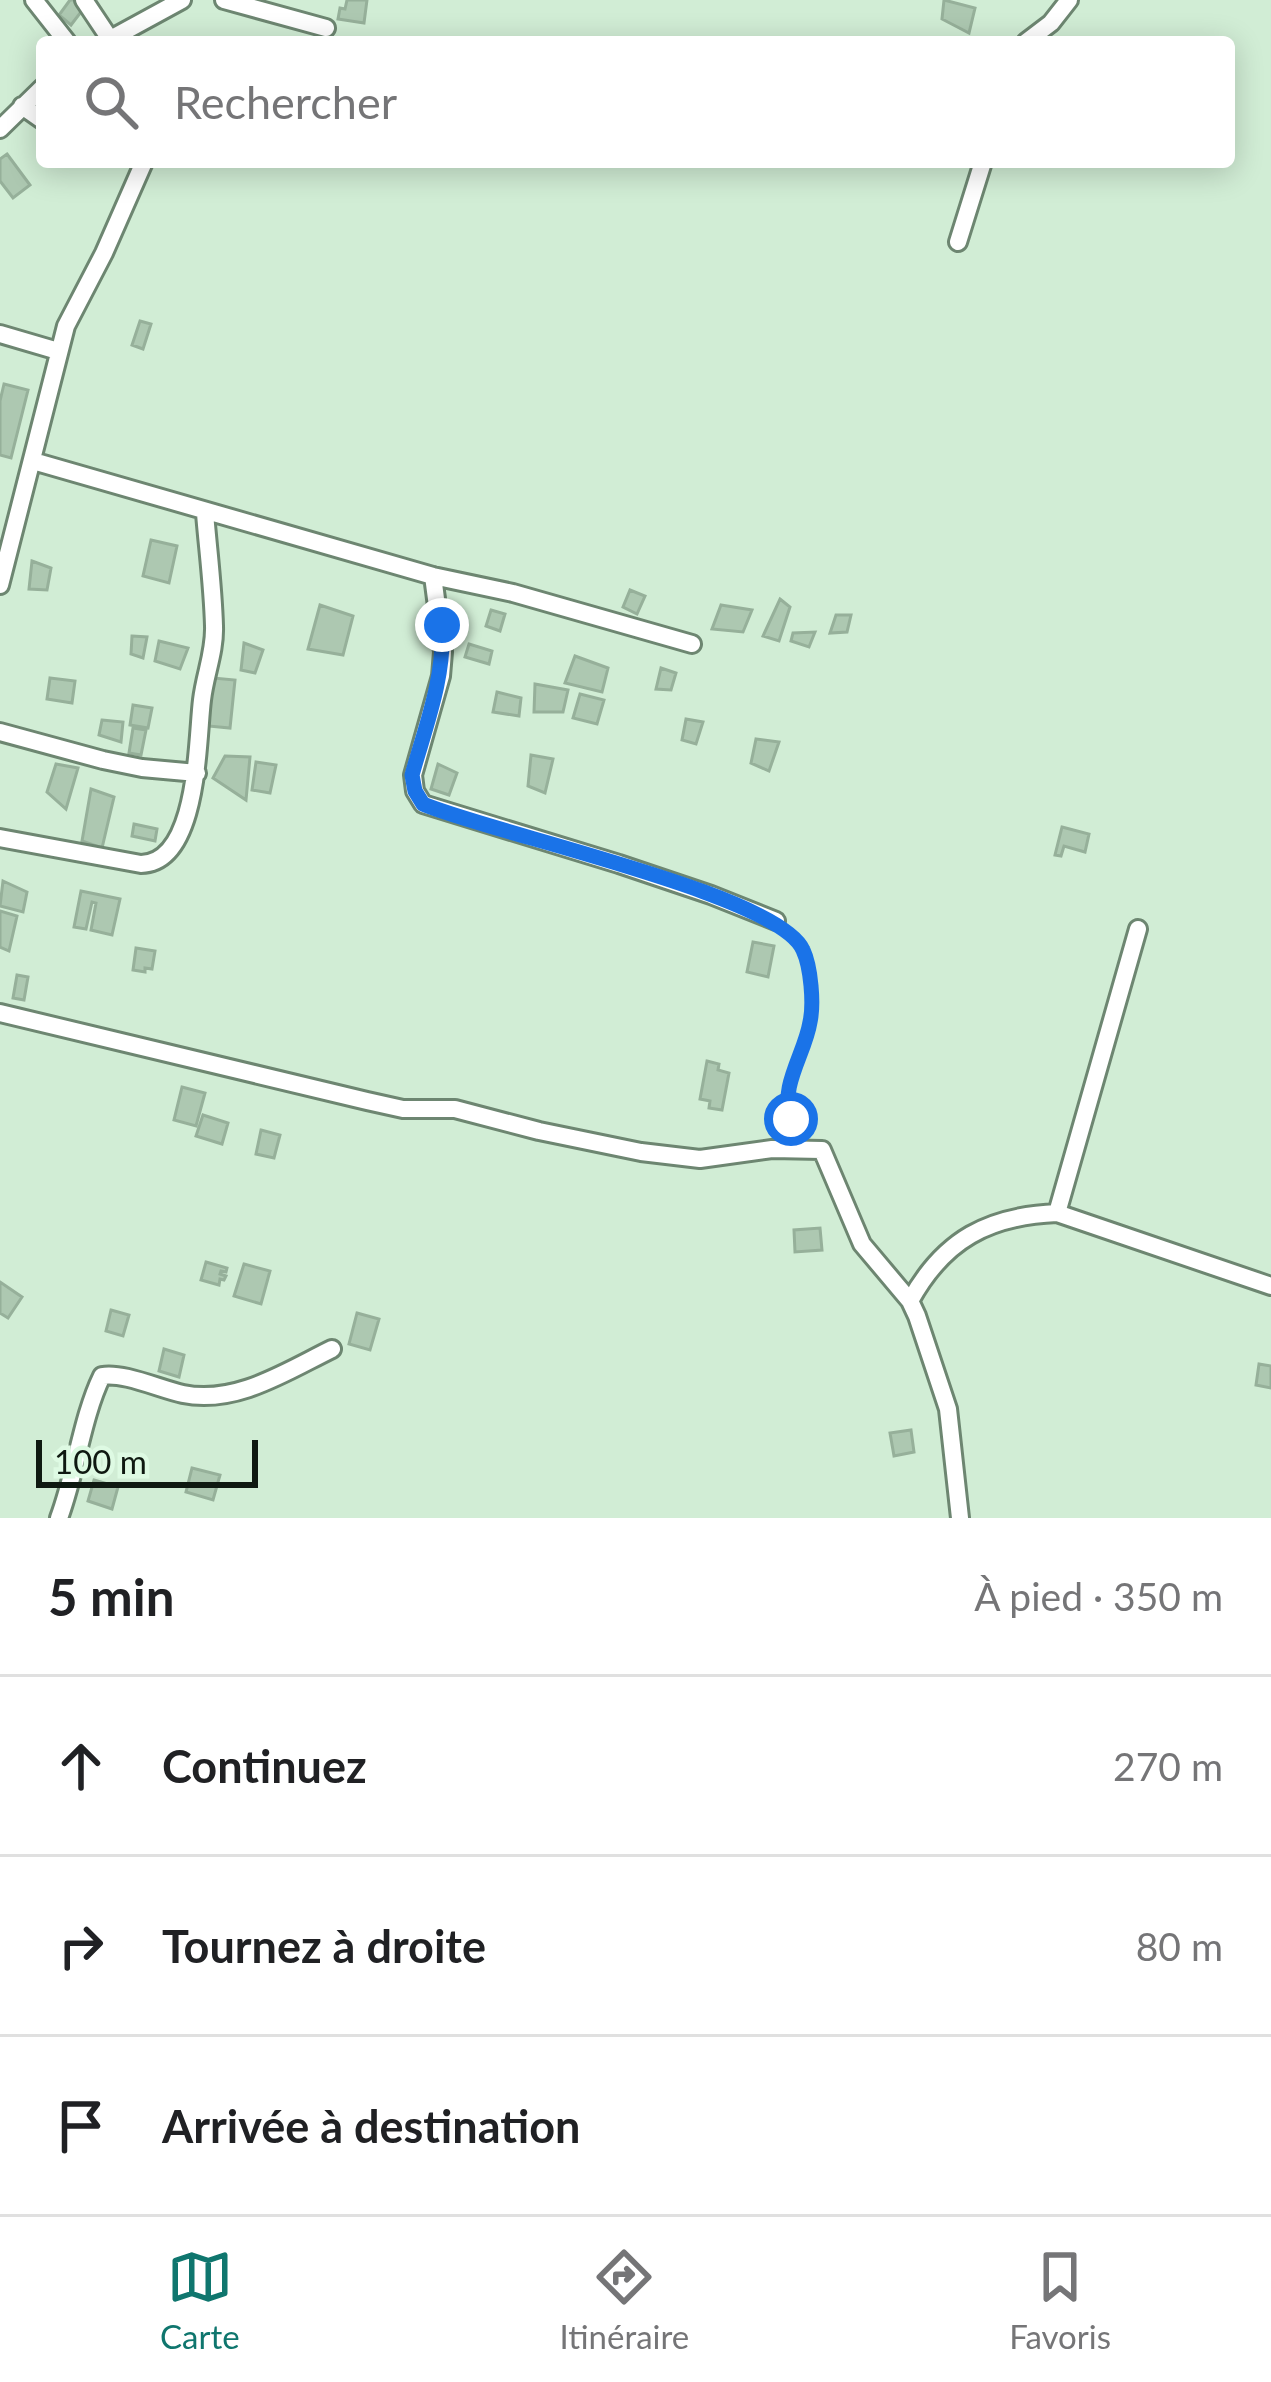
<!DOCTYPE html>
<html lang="fr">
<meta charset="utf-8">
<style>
:root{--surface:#fff;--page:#f6f6f6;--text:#202124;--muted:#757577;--line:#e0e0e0;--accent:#0f766e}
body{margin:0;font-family:Lato,sans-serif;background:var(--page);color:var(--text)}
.scale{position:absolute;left:36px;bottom:30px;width:222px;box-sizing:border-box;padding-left:12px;border:6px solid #0f1911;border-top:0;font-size:33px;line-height:42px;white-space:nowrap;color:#0f1911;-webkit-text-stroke:9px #defae3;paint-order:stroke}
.stop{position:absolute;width:36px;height:36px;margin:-27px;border:9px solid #1a73e8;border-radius:50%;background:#fff}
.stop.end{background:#1a73e8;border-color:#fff;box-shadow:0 3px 12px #0008}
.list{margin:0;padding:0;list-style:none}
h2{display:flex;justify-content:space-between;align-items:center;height:156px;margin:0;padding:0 48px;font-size:51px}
h2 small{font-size:39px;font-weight:400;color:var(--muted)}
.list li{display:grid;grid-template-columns:78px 1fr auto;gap:36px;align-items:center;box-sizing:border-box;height:180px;padding:0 48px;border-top:3px solid var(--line)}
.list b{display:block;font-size:45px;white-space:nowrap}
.list em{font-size:39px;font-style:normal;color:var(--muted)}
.icon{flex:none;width:66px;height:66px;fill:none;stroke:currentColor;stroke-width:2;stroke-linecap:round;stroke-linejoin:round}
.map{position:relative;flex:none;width:1271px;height:1518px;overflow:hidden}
.search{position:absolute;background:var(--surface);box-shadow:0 6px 30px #0003;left:36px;right:36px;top:36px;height:132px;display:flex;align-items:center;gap:30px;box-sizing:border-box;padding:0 42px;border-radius:12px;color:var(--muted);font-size:45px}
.sheet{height:696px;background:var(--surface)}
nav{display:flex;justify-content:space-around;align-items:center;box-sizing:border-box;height:168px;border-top:3px solid var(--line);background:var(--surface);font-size:33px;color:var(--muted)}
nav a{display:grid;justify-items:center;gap:6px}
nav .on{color:var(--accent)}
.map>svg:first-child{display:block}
.building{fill:#adc8b1;stroke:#96b09a;stroke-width:3}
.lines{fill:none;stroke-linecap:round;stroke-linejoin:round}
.minor-casing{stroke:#6d8671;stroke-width:22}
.path{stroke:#859a89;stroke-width:3;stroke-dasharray:9 6;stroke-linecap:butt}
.minor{stroke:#fff;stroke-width:16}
.route{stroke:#1a73e8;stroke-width:15}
</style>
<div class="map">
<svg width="1271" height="1518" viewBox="0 0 1271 1518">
<rect width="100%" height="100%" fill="#d1edd5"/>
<path class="building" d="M70 0H75L84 8 71 25 59 15Z
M347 0H367L364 23 338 19 340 8 345 9Z
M944 0 975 8 969 33 942 19Z
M7 154 30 185 13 198 0 181V159Z
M140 321 151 324 143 349 132 345Z
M4 384 28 390 11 458 0 455V401Z
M151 540 177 546 169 583 143 576Z
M32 561 51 568 47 590 29 589Z
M630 590 645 596 637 614 623 607Z
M780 599 790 607 779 641 763 636Z
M320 605 353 616 343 655 308 649Z
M721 605 752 610 743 632 712 629Z
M491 610 505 614 500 631 486 626Z
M836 615H851L847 632 830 633Z
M815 632 809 647 791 641 793 633Z
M132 636 147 637 143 658 131 654Z
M159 641 188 648 180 669 155 661Z
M244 643 263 650 255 673 241 670Z
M469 644 492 651 489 664 465 657Z
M575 656 608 668 602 692 565 683Z
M661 668 676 673 671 690 656 689Z
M50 678 75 681 72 703 47 699Z
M213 678 235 680 230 728 208 726Z
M535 684 568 690 563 712H534Z
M497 692 521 698 519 716 493 712Z
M580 694 604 700 597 724 573 718Z
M133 705 152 708 148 728 130 725Z
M686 719 703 722 696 744 682 740Z
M102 720 123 722 121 742 99 735Z
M133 728 146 730 141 755 129 753Z
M756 739 779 742 769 771 751 763Z
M531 755 553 759 545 793 528 786Z
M225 756 250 757 246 800 213 778Z
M256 762 276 765 270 793 252 790Z
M56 764 78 768 66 809 47 792Z
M438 764 457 773 449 795 431 789Z
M91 789 114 797 102 848 82 841Z
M134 824 157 829 155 841 132 836Z
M1062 827 1089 834 1085 852 1064 846 1061 856 1055 855Z
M3 881 27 892 23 912 0 906Z
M81 891 120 899 112 935 91 930 96 903 92 902 86 929 74 927Z
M0 911 17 916 9 951 0 947Z
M753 942 774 946 768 977 747 972Z
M136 948 155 951 152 969 145 968V972L133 970Z
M17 975 28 977 24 1000 13 998Z
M707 1061 719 1064 718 1070 729 1073 722 1110 709 1108 710 1101 700 1099Z
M182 1087 205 1093 196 1126 174 1120Z
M203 1115 228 1123 222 1144 196 1136Z
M261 1130 280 1135 274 1158 256 1154Z
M820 1228 822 1250 795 1252 794 1230Z
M206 1262 227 1268 226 1272 221 1271 220 1274 226 1276 224 1280 220 1279 219 1285 201 1280Z
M244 1264 270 1271 261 1304 234 1296Z
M0 1282 22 1297 8 1318 0 1313Z
M111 1310 129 1315 123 1336 106 1331Z
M357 1313 379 1319 370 1350 349 1344Z
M164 1349 184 1355 179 1377 159 1371Z
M1259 1364 1271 1366V1388L1256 1385Z
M911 1430 914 1452 894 1456 890 1433Z
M192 1468 220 1475 213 1500 186 1492Z
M94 1480 118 1487 112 1509 88 1501Z"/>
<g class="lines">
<g class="minor-casing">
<path id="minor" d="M34 0 67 42
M84 0 110 39
M224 0 326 28
M105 42 182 0
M1026 42 1051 23 1069 0
M22 106 42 120
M0 129 42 88
M958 242 983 162
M0 334 58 351
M33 461 433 576 513 593 692 644
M433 576 443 652 441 676 413 775 415 791 423 804 619 864 711 895 776 921
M0 585 66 326 104 253 144 162
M0 732 103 760 142 768 197 773
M0 838 141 864C199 863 197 739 202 700 205 674 215 652 214 626 213 588 208 550 205 513
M0 1013 367 1101 403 1109H455L539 1131 641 1152 700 1159 772 1149 822 1150 862 1244 910 1301 917 1316 948 1409 960 1518
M1057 1213 1138 929
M910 1301C944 1239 989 1216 1057 1213L1271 1286
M59 1518C76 1473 82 1417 102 1376 123 1372 160 1389 183 1394 236 1405 287 1371 332 1349"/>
</g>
<path class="path" d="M786 931 803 947 811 990 810 1024 788 1093 791 1119 804 1132"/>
<use href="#minor" class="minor"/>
</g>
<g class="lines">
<path class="route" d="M442 625C445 677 426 725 412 775L415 791 423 804C490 833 779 894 803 950 811 967 814 1004 810 1022 805 1054 779 1086 791 1119"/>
</g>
</svg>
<div class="scale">100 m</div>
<div class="stop" style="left:791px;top:1119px"></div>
<div class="stop end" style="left:442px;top:625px"></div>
<div class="search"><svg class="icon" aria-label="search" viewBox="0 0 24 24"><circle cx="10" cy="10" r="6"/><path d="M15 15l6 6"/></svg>Rechercher</div>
</div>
<section class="sheet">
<h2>5 min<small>À pied · 350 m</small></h2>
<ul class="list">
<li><svg class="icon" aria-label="ahead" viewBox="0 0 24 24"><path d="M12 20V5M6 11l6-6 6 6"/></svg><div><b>Continuez</b></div><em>270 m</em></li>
<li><svg class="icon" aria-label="right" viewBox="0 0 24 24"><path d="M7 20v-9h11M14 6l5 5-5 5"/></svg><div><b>Tournez à droite</b></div><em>80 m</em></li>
<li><svg class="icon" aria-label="arrive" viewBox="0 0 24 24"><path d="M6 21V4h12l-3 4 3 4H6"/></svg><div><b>Arrivée à destination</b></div></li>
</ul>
</section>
<nav>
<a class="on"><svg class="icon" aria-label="map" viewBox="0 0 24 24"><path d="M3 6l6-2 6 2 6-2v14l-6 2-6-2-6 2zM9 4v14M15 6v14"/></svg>Carte</a>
<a><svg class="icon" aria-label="directions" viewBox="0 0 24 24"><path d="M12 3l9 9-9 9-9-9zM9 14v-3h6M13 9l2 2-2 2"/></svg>Itinéraire</a>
<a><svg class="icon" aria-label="saved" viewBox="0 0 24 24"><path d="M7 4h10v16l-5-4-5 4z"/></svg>Favoris</a>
</nav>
